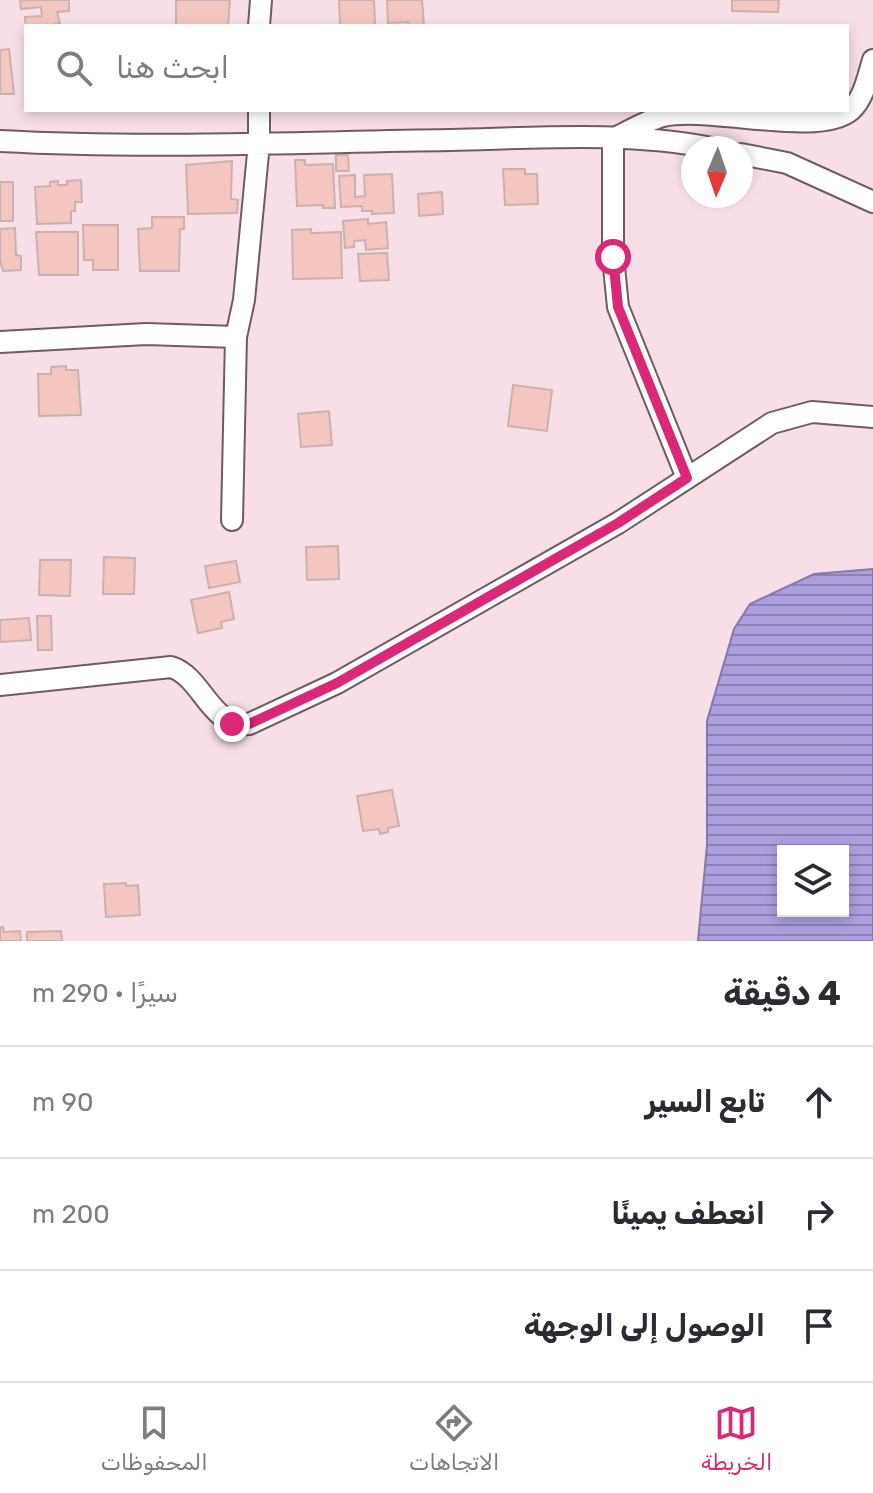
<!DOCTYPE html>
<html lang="ar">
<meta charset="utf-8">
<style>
:root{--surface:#fff;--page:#f2f2f3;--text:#2b2b33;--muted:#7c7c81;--line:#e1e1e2;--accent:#db2777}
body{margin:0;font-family:Rubik,Cairo,sans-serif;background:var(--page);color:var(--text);direction:rtl}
.controls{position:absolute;right:24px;bottom:24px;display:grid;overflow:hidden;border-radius:0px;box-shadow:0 4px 12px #0003}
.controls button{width:72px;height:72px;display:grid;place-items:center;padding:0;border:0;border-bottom:2px solid var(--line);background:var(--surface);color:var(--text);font:40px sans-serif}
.compass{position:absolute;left:681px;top:136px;width:72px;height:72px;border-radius:50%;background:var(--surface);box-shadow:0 4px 12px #0003;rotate:182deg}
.stop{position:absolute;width:24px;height:24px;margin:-18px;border:6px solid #db2777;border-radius:50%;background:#fff}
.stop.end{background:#db2777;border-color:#fff;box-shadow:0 2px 8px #0008}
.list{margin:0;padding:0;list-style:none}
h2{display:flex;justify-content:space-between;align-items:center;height:104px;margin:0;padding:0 32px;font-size:34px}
h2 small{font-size:26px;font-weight:400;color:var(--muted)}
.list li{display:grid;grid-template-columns:52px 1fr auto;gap:24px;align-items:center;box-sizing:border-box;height:112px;padding:0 32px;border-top:2px solid var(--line)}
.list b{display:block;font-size:30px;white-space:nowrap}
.list em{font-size:26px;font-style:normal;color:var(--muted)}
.icon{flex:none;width:44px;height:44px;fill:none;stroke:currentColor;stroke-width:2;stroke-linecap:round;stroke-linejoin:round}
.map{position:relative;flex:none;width:873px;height:941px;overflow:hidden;direction:ltr}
.search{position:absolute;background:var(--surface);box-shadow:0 4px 12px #0003;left:24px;right:24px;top:24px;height:88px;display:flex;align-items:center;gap:20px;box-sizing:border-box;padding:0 28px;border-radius:0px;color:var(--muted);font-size:30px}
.sheet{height:440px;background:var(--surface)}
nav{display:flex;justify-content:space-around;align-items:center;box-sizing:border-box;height:112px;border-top:2px solid var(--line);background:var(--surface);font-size:22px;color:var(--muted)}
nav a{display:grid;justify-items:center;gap:4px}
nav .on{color:var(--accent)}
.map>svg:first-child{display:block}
.water{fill:url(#water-rules);stroke:#8679a7;stroke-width:2;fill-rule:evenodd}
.building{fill:#f5c6bf;stroke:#cab1ad;stroke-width:2}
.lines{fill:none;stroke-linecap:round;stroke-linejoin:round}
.minor-casing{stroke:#715b62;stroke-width:24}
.minor{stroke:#fff;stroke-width:20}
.route{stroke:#db2777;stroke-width:10}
</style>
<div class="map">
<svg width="873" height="941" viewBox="0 0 873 941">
<defs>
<pattern id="water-rules" width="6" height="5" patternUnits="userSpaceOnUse" patternTransform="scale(2)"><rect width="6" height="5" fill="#ad9ede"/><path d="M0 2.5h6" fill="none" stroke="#8d80b4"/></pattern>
</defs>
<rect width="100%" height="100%" fill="#f8dfe7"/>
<path class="water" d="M873 569V941H698L707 845V721L734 629 750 604 814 574ZM783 851H843V911H783Z"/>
<path class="building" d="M20 0H69V11L57 12 60 24H55V26H26V30L25 17 42 16 41 7 21 9Z
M176 0H230L228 26H176Z
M339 0H374L375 26H340Z
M387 0H422L424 26H408V22L388 23Z
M732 0H779L778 12 732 11Z
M9 49 14 94H0V50Z
M336 155H348L349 171H336Z
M295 160H305V165L333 164 335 208H323V205L297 206Z
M232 161 231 199 238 200 237 213 188 214 186 165Z
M503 169H525V174H537L538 204 505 205Z
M392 174 394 213 372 214V211H362V206L341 207 339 176 355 175V197L365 196 364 175Z
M81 180 82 202H75V211H71V223L37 224 35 187 50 186V182L58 181V185H67V181Z
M0 182H13V221H0Z
M442 192 443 214 419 216 418 194Z
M152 217H184V229H180L179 271H140L138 229 152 228Z
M368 219V224L386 222 388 248 366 250 365 240 354 241V247L345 248 343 221Z
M83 225H118V270H93V260H84Z
M15 228 16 255 21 256V270L3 271 0 261V229Z
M311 229V233L341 232 342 278 293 279 292 230Z
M36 232H78V275H39Z
M387 253 389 280 360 281 358 254Z
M66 366V370H78L81 415 39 416 38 374H51V367Z
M513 385 552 390 547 431 508 426Z
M329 411 332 445 301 447 298 414Z
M338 546 339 579 307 580 306 547Z
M104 557 135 558 134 594H103Z
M40 560H71L70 596 39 595Z
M236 561 240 582 209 588 205 566Z
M229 592 234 619 221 622 222 628 198 633 191 600Z
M37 616H51L52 650H38Z
M29 618 31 640 0 642V620Z
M392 790 399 826 388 828V832L380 834 379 829 363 831 357 796Z
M126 883V886L138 885 140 915 106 917 104 884Z
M3 927 4 932 20 931 21 941H0V928Z
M61 931 62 941H27V932Z"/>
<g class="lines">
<g class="minor-casing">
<path id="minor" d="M259 26 261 0
M0 141C150 149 300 142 451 140 537 138 627 131 712 148
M741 154 787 163 873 202
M0 342 146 334 236 337 244 300 259 143V110
M687 478 618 307 613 257V139C629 131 646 121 663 116 708 105 819 138 851 110 864 98 868 76 873 60
M232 520 236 337
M0 685 171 667C203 677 210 728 249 724L337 683 618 523 772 423 812 412 873 417"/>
</g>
<use href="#minor" class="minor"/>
</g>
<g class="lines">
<path class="route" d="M232 724H249L337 683 618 523 687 478 618 307 613 257"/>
</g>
</svg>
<div class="controls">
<button><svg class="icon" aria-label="layers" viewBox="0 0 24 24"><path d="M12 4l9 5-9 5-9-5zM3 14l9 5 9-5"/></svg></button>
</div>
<svg class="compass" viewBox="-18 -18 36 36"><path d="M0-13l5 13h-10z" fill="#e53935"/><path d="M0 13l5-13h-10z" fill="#7c7c81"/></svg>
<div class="stop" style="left:613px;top:257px"></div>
<div class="stop end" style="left:232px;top:724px"></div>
<div class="search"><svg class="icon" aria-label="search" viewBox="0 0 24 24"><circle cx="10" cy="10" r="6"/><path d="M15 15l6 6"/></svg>ابحث هنا</div>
</div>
<section class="sheet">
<h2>4 دقيقة<small>سيرًا · 290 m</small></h2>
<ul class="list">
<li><svg class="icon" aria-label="ahead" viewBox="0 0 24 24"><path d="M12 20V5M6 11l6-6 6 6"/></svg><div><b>تابع السير</b></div><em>90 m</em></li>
<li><svg class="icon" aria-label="right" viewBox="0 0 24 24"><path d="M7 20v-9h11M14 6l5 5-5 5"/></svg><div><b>انعطف يمينًا</b></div><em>200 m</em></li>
<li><svg class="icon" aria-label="arrive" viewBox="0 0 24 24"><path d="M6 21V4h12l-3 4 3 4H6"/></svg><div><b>الوصول إلى الوجهة</b></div></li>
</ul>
</section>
<nav>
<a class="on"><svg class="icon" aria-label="map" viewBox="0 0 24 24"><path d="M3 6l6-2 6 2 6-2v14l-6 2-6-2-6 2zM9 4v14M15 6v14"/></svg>الخريطة</a>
<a><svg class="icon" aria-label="directions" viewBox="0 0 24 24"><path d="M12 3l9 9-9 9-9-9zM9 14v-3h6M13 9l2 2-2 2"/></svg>الاتجاهات</a>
<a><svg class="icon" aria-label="saved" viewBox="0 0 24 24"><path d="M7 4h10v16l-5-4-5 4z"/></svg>المحفوظات</a>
</nav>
